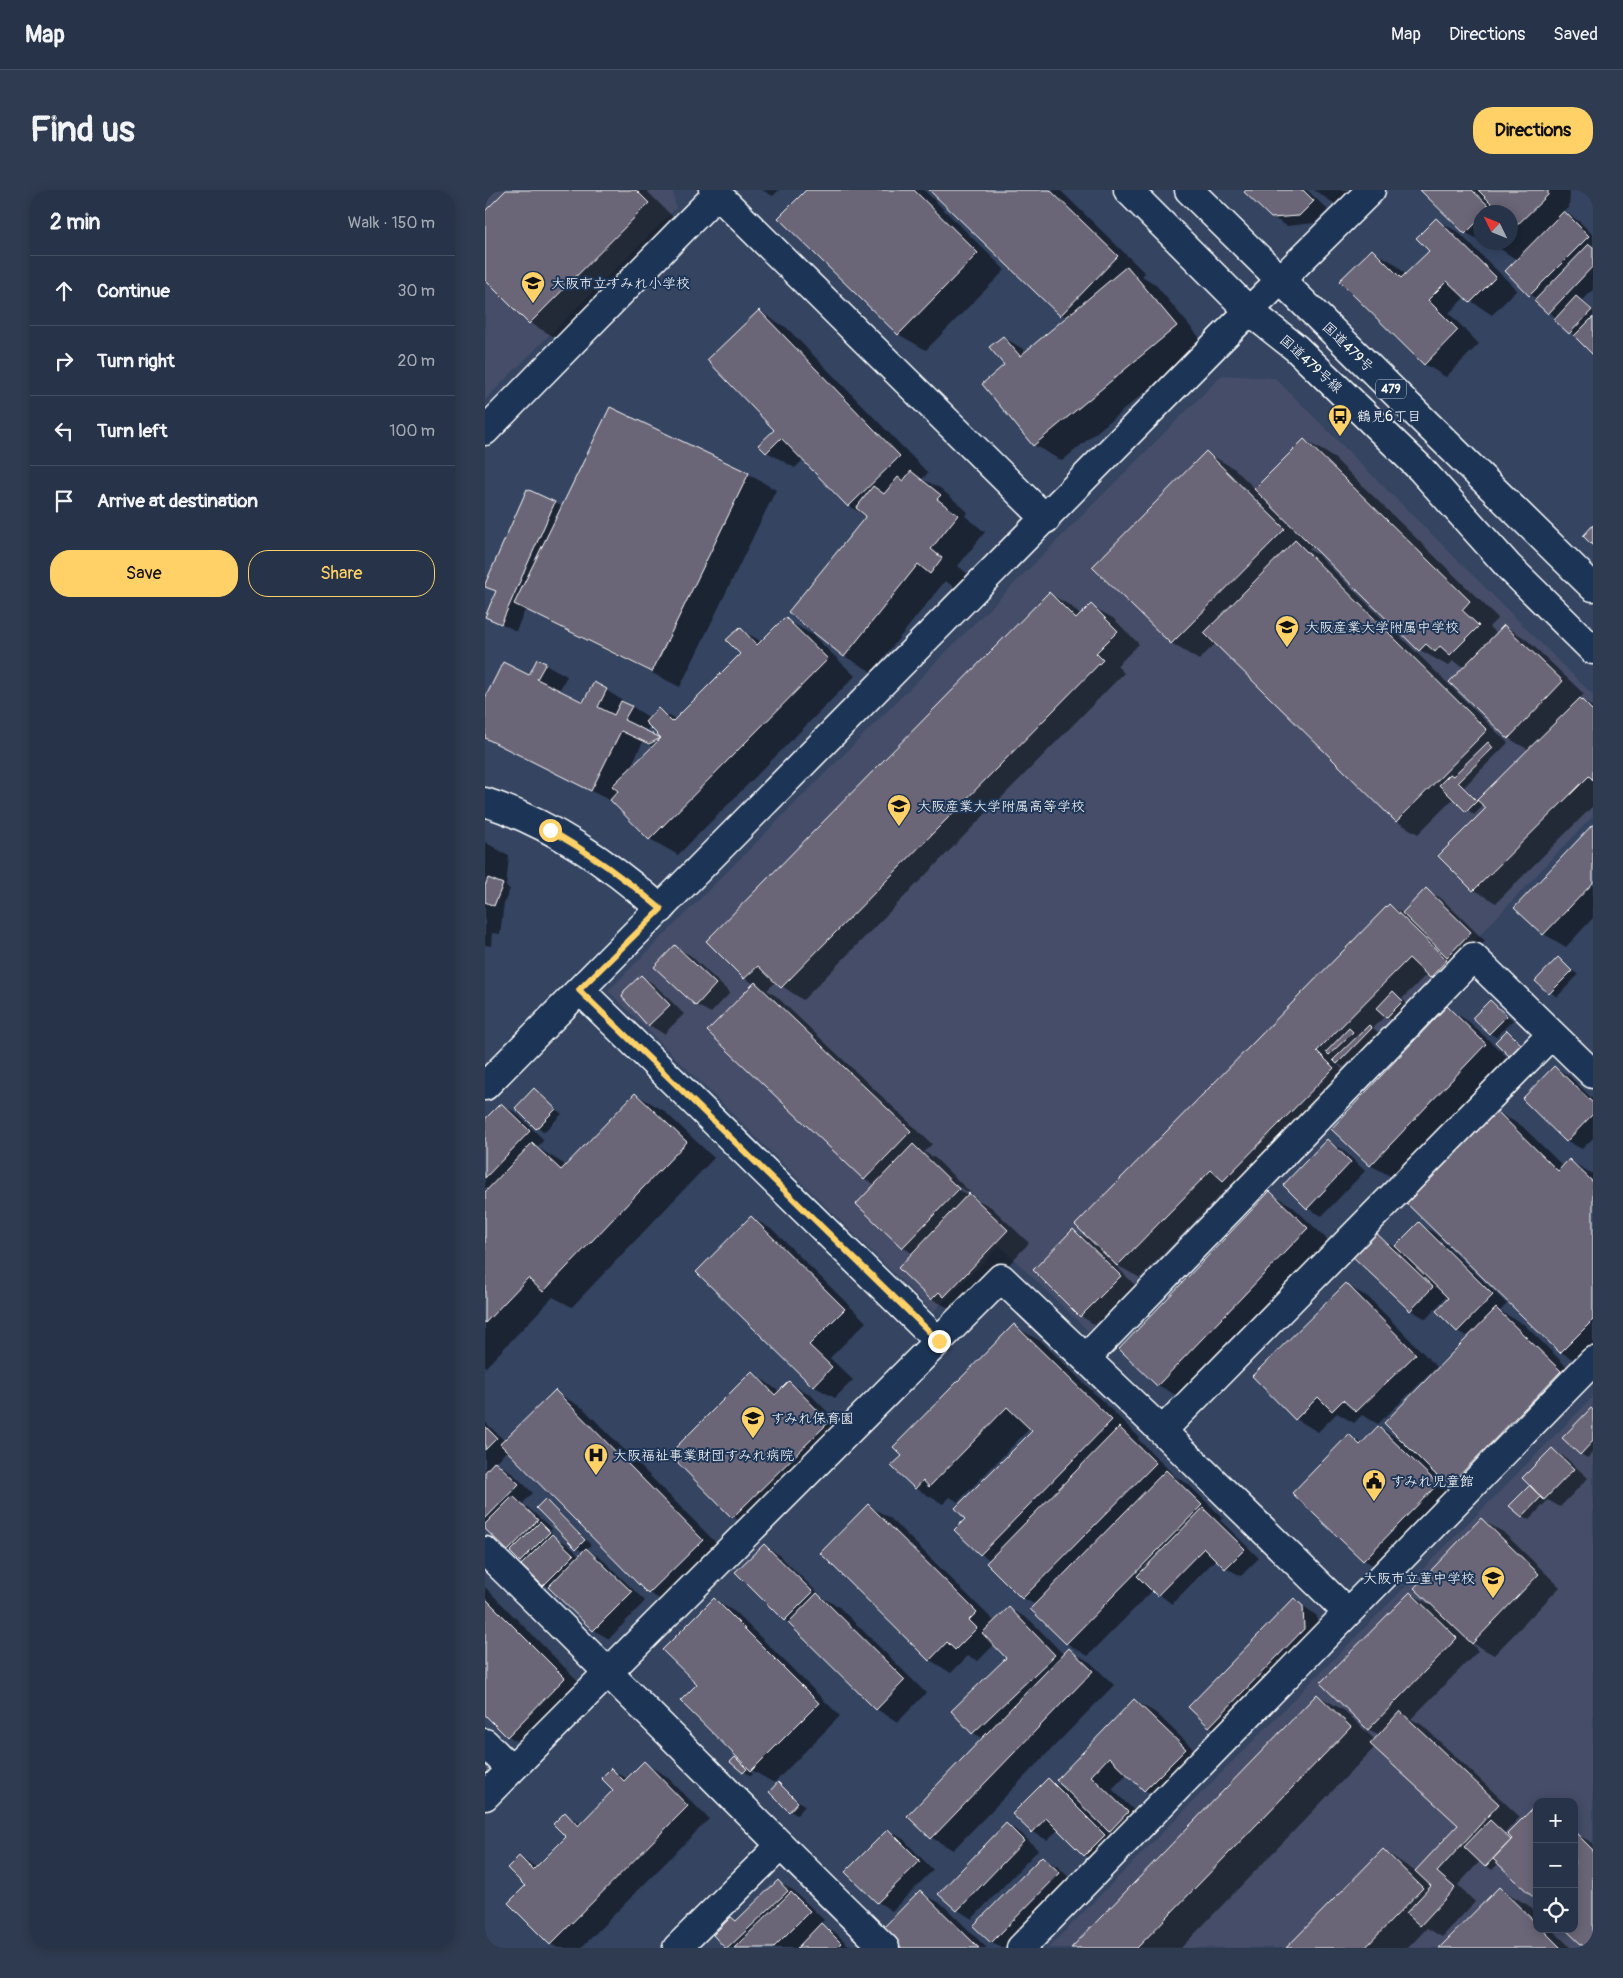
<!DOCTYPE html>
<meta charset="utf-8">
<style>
:root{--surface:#273349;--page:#2f3b50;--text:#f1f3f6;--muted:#a4aab4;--line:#434e61;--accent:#ffd166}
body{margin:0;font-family:Pangolin,"Klee One",sans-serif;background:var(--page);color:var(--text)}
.controls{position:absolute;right:15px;bottom:15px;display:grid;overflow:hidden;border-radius:10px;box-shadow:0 2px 12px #0003}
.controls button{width:45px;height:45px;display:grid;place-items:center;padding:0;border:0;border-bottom:1px solid var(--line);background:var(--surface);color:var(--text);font:25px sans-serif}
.compass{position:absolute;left:988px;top:15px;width:45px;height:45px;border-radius:50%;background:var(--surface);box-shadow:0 2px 12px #0003;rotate:313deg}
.stop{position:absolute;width:15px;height:15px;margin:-11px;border:4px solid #ffd166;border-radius:50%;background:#fff}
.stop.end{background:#ffd166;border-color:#fff;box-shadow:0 1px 5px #0008}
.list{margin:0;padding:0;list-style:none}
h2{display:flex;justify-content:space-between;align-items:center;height:65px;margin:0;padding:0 20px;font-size:21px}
h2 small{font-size:16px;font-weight:400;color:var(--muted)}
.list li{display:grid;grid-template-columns:32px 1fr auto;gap:15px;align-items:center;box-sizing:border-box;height:70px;padding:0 20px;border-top:1px solid var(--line)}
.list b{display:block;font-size:19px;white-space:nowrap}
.list em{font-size:16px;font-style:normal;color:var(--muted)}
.actions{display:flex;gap:10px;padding:15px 20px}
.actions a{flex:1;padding:11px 0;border:1px solid var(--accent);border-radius:20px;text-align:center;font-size:18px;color:var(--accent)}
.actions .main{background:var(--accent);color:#111}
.icon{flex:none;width:28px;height:28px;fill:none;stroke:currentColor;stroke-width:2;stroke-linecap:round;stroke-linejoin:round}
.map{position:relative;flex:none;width:1108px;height:1758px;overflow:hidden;border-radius:20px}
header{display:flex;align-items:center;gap:30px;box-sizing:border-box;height:70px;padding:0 25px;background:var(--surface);border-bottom:1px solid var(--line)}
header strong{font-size:24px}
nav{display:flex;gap:28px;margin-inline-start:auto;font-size:18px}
.intro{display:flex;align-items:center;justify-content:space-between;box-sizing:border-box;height:120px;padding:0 30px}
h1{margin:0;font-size:35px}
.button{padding:12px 22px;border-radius:20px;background:var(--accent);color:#111;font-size:18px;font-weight:700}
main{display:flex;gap:30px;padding:0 30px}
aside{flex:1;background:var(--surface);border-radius:20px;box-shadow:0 2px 12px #0003}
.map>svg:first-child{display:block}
.built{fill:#444e68;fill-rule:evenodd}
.shadow{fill:#0007;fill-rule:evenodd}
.building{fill:#6b6677;stroke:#fff}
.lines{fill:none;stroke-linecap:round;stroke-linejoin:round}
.minor-casing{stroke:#fff;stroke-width:31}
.highway-casing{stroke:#fff;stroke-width:31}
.minor{stroke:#1d3557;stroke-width:28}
.highway{stroke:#1d3557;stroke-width:28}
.route{stroke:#ffd166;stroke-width:6}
.labels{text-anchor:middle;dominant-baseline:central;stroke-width:4;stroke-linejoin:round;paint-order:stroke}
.shield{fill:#1d3557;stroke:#bbc2cd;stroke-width:1}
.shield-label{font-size:12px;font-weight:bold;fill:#fff}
.poi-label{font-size:14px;fill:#fff;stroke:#1d3557;text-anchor:start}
.street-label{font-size:14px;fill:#fff;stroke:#1d3557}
</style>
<header>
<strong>Map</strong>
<nav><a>Map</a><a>Directions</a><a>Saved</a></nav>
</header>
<div class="intro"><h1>Find us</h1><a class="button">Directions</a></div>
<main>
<aside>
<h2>2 min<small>Walk · 150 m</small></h2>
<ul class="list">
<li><svg class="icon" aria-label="ahead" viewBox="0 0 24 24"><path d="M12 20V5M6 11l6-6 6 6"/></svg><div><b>Continue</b></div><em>30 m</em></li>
<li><svg class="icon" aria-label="right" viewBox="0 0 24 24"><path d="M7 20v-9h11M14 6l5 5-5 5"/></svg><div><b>Turn right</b></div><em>20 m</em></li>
<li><svg class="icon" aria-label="left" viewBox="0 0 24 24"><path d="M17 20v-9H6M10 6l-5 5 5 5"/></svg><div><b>Turn left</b></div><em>100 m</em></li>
<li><svg class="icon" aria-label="arrive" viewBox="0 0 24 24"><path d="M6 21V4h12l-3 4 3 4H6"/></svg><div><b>Arrive at destination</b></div></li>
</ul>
<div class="actions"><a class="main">Save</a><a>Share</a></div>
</aside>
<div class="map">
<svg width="1108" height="1758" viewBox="0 0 1108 1758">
<rect width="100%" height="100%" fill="#344461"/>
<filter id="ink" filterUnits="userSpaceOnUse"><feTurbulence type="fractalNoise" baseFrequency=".02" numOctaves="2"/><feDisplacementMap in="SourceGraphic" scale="10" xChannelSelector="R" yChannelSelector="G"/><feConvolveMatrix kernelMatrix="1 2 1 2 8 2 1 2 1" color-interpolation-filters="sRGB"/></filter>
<g filter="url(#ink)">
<path class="built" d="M0 0H188L191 18 0 210Z
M737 185 790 188 1108 505V626L990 750 603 1141 515 1056 448 1122 123 801Z
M1108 1207V1758H563ZM1052 1612H1089V1739H1052Z"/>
<path class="shadow" d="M22 0H161L191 30 73 149 45 133 0 88V22Z
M277 0H294L288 6Z
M323 0H439L520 80 441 160 413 144Z
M446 0H575L660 83 657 86 670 94 719 153 577 271 549 255 520 175 518 147 543 162 582 129Z
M763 0H822L843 20 829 33 802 36 787 27Z
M829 0H865L851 15Z
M937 0H1082L1085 2 1084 18 1079 22 1094 31 1108 45V100L1098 110 1108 120V163L1021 81 1032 70 1005 52H1026V22H996V51L981 43Z
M951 30 973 42 1032 100 1007 125 980 107 964 123 994 154 961 187 939 174 887 61 909 73 921 85 946 61Z
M274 121 302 138 443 283 437 289 455 298 483 322 480 326 500 342 473 376 484 385 473 399 460 391 387 482 359 466 382 327 364 316 318 270 310 278 282 262 291 240Z
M819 250 847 266 1013 428 1004 437 1012 444 1020 436 1041 449 1099 504 1094 509 1108 517V616L1011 713 989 700 955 666 1002 618 999 615 989 625 969 608 933 644 911 631 731 453 714 470 686 453 722 263 750 279 771 300ZM828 355 935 460 963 476 968 471 980 478 1023 548 1044 560 993 611 979 597 1023 553 832 364 824 360Z
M263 284 291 300 195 497 40 420 31 441 2 426 12 402 1 396 70 313 78 317Z
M565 404 586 416 596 426 606 416 628 428 654 454 632 476 639 483 318 810 291 792 282 800 291 806 447 954 439 962 450 968 493 1010 506 1017 544 1053 482 1119 469 1121 447 1109 415 1078 428 1064 418 1057 391 995 380 989 269 794 260 788 222 751ZM469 994 485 1003V1006L468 997Z
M300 429 328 445 370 486 193 665 165 649 128 612 0 548V510L44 486 60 474 82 486 74 501 99 514 121 500 165 528 174 520 191 530 256 464 255 439 277 452ZM165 535 181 552 161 542ZM158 552 168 557 144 580Z
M1108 636V728L1081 757 1059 744 1031 718Z
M0 652 24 666 21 697 25 699 19 713 15 744 7 743 6 756 0 755Z
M941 700 956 708 1000 751 977 775 967 800 942 784 917 809 924 815 909 831 900 826 888 838 894 843 859 877 852 874 870 891 760 1003 746 994 655 1088 628 1073 650 1095 610 1135 596 1126 589 1041 607 1051 904 715 919 724Z
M190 757 205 765 245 803 226 823 211 815Z
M1073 769 1093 785 1072 807 1052 791Z
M156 786 170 795 199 824 179 844 164 835 139 807Z
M1005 812 1028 830 1011 847 1004 843Z
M962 818 983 831 1022 867 907 987 885 975Z
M1022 841 1046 862 1036 873Z
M1070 877 1084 886 1108 909V948L1097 959 1082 951Z
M49 900 77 924 59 942 32 918Z
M150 904 178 920 229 968 87 1117 68 1107 0 1178V1002L4 1000 0 998V931L16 914 31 923 59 950 52 957 82 976Z
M1009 920 1037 936 1079 977 1085 971 1108 984V1175L1104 1179 1076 1162 920 1010Z
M842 951 857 959 880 981 837 1026 822 1018Z
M785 1003 807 1016 844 1051 694 1207 673 1195Z
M266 1027 288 1040 381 1132 345 1168 368 1190 350 1208 328 1196Z
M934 1034 948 1042 1022 1114 1015 1121 1040 1135 1103 1198 992 1312 964 1295 974 1307 901 1383 879 1370 864 1246 878 1254 894 1237 917 1251 984 1147 972 1141 962 1106 941 1129 926 1120 867 1064 888 1042 910 1058Z
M861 1095 883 1107 952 1177 893 1234 877 1225 869 1233 852 1223 833 1242 811 1229Z
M529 1136 557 1152 654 1247 653 1249 691 1287 703 1294 738 1328 735 1330 774 1368 756 1386 741 1378 732 1368 687 1414 668 1400 603 1466 581 1453 551 1415 538 1408 502 1373 505 1370 496 1364 482 1329 548 1241 545 1238 473 1312 465 1307 458 1314 430 1298Z
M268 1183 295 1202 304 1193 326 1205 365 1245 269 1339 248 1327Z
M70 1202 98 1218 245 1367 192 1419 164 1403 23 1260 10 1272 25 1281 48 1303 38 1313 67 1339 65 1341 70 1347 82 1354 95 1366 99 1362 91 1358 60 1311 67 1315 106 1355 101 1359 116 1368 160 1411 124 1449 109 1440 0 1338V1232L20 1251Z
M1106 1220 1108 1221V1262L1102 1268 1096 1264Z
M1067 1259 1081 1268 1103 1288 1075 1317 1063 1310 1044 1330 1037 1326 1046 1295Z
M384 1316 405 1328 510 1432 524 1418 546 1431 579 1465 584 1460 605 1472 629 1495 468 1660 447 1648 498 1548 488 1543 523 1468 510 1454 493 1471 483 1466 466 1483 445 1470Z
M997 1330 1018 1342 1075 1397 1009 1465 984 1451 993 1461 926 1529 937 1535 1035 1627 1020 1643 1023 1646 1048 1620 1014 1673 1007 1680 995 1671 973 1695 990 1712 957 1747 942 1738 923 1758H803L898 1660 931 1682 974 1635 890 1557 696 1758H588L832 1505 860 1521 890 1550 895 1545 883 1539 925 1403 949 1417Z
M279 1355 293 1364 338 1408 354 1417 441 1503 413 1532 391 1519 300 1430Z
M0 1397 107 1505 51 1562 23 1546 0 1523Z
M809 1409 832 1426 833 1448 740 1545 725 1536 705 1517Z
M229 1410 250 1422 355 1526 289 1593 263 1578 268 1584 266 1586 246 1572 250 1569 260 1574 214 1494Z
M650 1511 671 1523 722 1572 682 1612 660 1600 643 1583 627 1599 664 1635 646 1653 619 1638 634 1654 614 1673 600 1665 574 1639 562 1650 548 1642 563 1590 582 1600Z
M159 1573 181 1586 224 1629 96 1758H73L65 1754 42 1696 35 1668 53 1678 83 1647 80 1624 97 1634 130 1600 126 1580 143 1589Z
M0 1579 17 1596 0 1613Z
M293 1594 320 1616 312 1625 305 1621Z
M521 1634 536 1643 553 1660 487 1729 473 1720Z
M403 1640 418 1649 448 1680 407 1721 393 1712 362 1682Z
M1089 1643 1108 1653V1758H1101L1082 1739H1089Z
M557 1668 572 1676 589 1692 524 1758H517L507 1752 490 1736Z
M293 1692 308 1700 339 1730 335 1734 351 1743 362 1754 372 1758H242L252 1732Z
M1015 1699 1043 1715 1052 1724V1739H1067L1086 1758H956Z
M435 1702 457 1714 502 1758H419Z
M0 1753 5 1758H0Z"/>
<path class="building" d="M21 0H151L164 13 44 134 0 90V21Z
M321 0H429L493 63 413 145 293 28Z
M444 0H565L633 66 575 126Z
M761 0H818L829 11 814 26 786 28 759 2Z
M935 0H987L1006 18 1001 22H996V28L980 44Z
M993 0H1063V5L1026 41V22H1010L1013 20Z
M1079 21 1104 46 1044 106 1020 81Z
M951 28 1011 87 985 113 962 91 943 110 973 140 939 175 854 91 887 59 916 88 944 61 931 48Z
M1104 54 1108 57V76L1063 124 1049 111Z
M642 76 692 136 548 256 497 194 519 175 504 157 518 146 535 166Z
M1091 106 1107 120 1084 144 1069 130Z
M274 120 415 266 363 317 296 248 281 263 273 255 289 240 222 170Z
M1108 127V165L1089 146Z
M125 217 264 283 167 482 29 414Z
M819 249 985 411 977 420 994 436 965 465 955 456 950 462 941 454 934 461 769 299Z
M721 261 800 339 686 454 607 377Z
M426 281 456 305 452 309 473 325 446 359 457 368 445 384 433 374 359 467 303 422 381 326 371 318 388 296 399 304 413 287 418 291Z
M42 299 70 312 16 434 0 427 11 401 0 397V394Z
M1108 335V356L1098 346Z
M810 350 1002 540 911 632 719 443Z
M564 402 591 429 606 414 633 441 611 463 618 470 296 798 273 776 259 789 221 751Z
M300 427 343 469 164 650 125 610 133 601 127 596 176 548 160 532 173 518 187 532 255 464 241 450 255 437 272 455Z
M1019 435 1078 491 1023 549 964 492Z
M52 469 61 473 52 489 98 512 109 492 122 499 113 517 129 525 136 511 147 516 139 530 176 548 164 554 136 541 106 601 0 548V508L18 472 44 485Z
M1095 508 1108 521V590L1104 586 988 701 953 666 1001 618 992 610Z
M1003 552 1008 558 973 592 992 611 981 622 954 595 965 584 968 586Z
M1108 634V693L1058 745 1029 718Z
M3 688 18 694 9 716 0 712V696Z
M941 698 986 742 962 767 917 723Z
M904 714 962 770 945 788 924 768 832 861 849 878 738 991 726 980 632 1076 590 1035Z
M190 755 231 794 211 816 169 777Z
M1073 767 1087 781 1064 804 1050 791Z
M156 785 185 815 163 836 137 807 139 801Z
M270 792 426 941 379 990 222 841Z
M908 801 918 811 901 828 891 819Z
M1005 810 1022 826 1004 844 987 828Z
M962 816 1001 854 885 976 846 939Z
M884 835 887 838 852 874 848 870Z
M864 838 868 842 844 865 841 862Z
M1022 840 1040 858 1028 870 1010 852Z
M1069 876 1108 913V924L1081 952 1037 909Z
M49 898 71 919 51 939 30 918Z
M150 903 202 952 58 1102 43 1088 0 1133V1002L47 953 76 980Z
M16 913 45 941 0 988V929Z
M1009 918 1073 981 1084 969 1108 992V1130L1075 1163 918 1010Z
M842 949 866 972 822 1019 798 995Z
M428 954 474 999 417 1058 371 1014Z
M785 1001 823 1038 672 1196 634 1159Z
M484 1003 523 1040 459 1107 454 1102 446 1110 413 1078Z
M266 1026 360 1119 324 1155 347 1177 328 1197 211 1082Z
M934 1032 1008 1105 972 1142 951 1121 963 1108 910 1056Z
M588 1039 636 1086 595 1127 548 1080Z
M888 1040 948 1097 925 1121 865 1064Z
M861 1093 931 1164 871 1222 858 1210 847 1221 833 1207 810 1230 767 1186Z
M1011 1118 1076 1181 963 1297 899 1233Z
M529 1134 627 1230 495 1365 469 1340 480 1329 470 1318 547 1241 522 1217 444 1297 438 1290 430 1299 406 1276 417 1266 408 1257Z
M267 1181 290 1205 304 1191 344 1232 247 1328 184 1264Z
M70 1200 218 1350 163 1404 15 1254Z
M1106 1218 1108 1220V1251L1095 1265 1077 1248Z
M0 1236 12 1248 0 1260Z
M893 1236 953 1294 878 1371 807 1303 864 1244 875 1255Z
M634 1237 671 1273 537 1409 501 1373Z
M1067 1258 1089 1279 1059 1310 1037 1288Z
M10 1271 34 1294 0 1329V1282Z
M681 1280 717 1315 581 1454 545 1419Z
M1045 1295 1056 1307 1037 1327 1024 1316Z
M28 1306 53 1330 23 1361 0 1339V1334Z
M60 1309 100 1350 91 1359 51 1318Z
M383 1314 492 1422 484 1430 492 1438 470 1460 462 1452 444 1471 335 1363Z
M718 1318 760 1359 740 1379 719 1358 672 1406 652 1386Z
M996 1328 1054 1384 987 1454 929 1398Z
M55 1332 65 1342 35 1372 25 1362Z
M67 1344 89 1365 58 1396 36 1375Z
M279 1354 328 1402 299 1431 250 1382Z
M101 1358 147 1402 108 1441 63 1397Z
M925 1402 972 1448 883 1540 835 1493Z
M332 1403 420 1490 391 1520 303 1433Z
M0 1408 80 1488 22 1547 0 1525Z
M229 1408 334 1513 266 1581 195 1511 212 1494 177 1460Z
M809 1408 818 1416 819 1439 724 1537 703 1517Z
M524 1417 570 1465 487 1544 466 1521 521 1468 497 1443Z
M584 1458 608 1481 446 1649 422 1626Z
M832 1504 866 1537 652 1758H586Z
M649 1509 701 1559 659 1601 624 1567 606 1586 643 1622 624 1642 571 1590Z
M915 1521 1014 1614 952 1682 970 1698 935 1736 921 1723 946 1696 930 1681 973 1635 885 1554Z
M250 1567 262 1579 258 1583 245 1572Z
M159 1571 203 1616 65 1755 23 1713 40 1696 22 1678 34 1666 48 1680 81 1647 68 1634 80 1622 93 1636 128 1600 116 1588 126 1578 139 1591Z
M563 1588 620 1645 599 1666 561 1628 547 1643 527 1624Z
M293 1592 313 1612 304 1622 284 1602Z
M1047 1619 1052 1623V1711L1008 1669 1027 1649 1022 1644Z
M1005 1630 1026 1650 1000 1677 979 1657Z
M521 1633 539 1651 472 1721 453 1704Z
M403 1639 435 1671 392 1713 360 1682Z
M1089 1641 1108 1660V1750L1100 1758 1080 1739H1089Z
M898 1659 938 1698 880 1758H801Z
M557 1666 575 1683 506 1753 488 1736Z
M293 1690 303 1701 243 1758H240L228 1745 246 1727 251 1731Z
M1014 1697 1052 1734V1739H1057L1076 1758H954Z
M435 1700 494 1758H417L397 1739Z
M306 1702 325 1721 288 1758H249Z
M336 1733 356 1753 351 1758H312Z"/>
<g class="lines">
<g class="minor-casing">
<path id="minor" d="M228 0 561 329
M0 241 232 4
M0 612C67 634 123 673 176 719
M95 800 453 1151
M0 896 737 148 886 0
M601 1168 988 767 1108 884
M677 1241 1067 844
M0 1361C135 1492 265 1627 400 1758
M0 1553 26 1579
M0 1606 516 1088 677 1241 862 1422
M192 1758 295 1656
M536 1758 1108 1171"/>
</g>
<g class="highway-casing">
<path id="highway" d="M643 0 764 121 811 158 935 278 1024 377 1108 460
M704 0 1108 397"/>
</g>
<use href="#minor" class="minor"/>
<use href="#highway" class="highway"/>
</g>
</g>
<g class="lines" filter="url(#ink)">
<path class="route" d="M65 640C105 663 141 689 176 719L94 800 454 1151"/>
</g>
<defs>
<g id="school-pin" transform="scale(1.25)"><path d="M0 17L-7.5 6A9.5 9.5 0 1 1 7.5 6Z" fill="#ffd166" stroke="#1d3557"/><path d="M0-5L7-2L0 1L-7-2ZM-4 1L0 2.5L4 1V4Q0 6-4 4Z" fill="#111"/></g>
<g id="bus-pin" transform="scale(1.25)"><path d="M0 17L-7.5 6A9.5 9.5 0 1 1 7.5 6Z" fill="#ffd166" stroke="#1d3557"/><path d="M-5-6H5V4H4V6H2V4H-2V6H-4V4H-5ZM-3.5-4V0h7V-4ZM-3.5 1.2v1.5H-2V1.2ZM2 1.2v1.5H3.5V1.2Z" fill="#111"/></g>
<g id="hospital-pin" transform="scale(1.25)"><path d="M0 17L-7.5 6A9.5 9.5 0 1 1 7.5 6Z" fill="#ffd166" stroke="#1d3557"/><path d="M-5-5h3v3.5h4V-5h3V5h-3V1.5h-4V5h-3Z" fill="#111"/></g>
<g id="civic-pin" transform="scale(1.25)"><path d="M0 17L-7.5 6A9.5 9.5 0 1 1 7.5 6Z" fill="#ffd166" stroke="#1d3557"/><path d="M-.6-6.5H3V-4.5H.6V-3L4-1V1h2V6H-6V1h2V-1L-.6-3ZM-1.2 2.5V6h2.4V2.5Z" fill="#111"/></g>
</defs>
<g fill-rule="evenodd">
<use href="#school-pin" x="48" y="93"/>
<use href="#bus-pin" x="855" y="226"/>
<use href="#school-pin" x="802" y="437"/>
<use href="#school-pin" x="414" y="616"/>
<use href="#school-pin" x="268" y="1228"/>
<use href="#hospital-pin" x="111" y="1265"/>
<use href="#civic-pin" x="889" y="1291"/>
<use href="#school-pin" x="1008" y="1388"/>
</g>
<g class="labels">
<rect class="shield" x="891" y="189.5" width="30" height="19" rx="4"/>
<g class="shield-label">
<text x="906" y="199">479</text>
</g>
<g class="poi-label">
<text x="66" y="93">大阪市立すみれ小学校</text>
<text x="872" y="226">鶴見6丁目</text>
<text x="820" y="437">大阪産業大学附属中学校</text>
<text x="432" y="616">大阪産業大学附属高等学校</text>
<text x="286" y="1228">すみれ保育園</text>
<text x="128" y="1265">大阪福祉事業財団すみれ病院</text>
<text x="906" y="1291">すみれ児童館</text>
<text x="990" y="1388" text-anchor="end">大阪市立菫中学校</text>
</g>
<g class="street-label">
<text transform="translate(863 157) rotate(44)">国道479号</text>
<text transform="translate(826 174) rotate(42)">国道479号線</text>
</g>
</g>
</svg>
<div class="controls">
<button>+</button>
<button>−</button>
<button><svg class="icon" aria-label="locate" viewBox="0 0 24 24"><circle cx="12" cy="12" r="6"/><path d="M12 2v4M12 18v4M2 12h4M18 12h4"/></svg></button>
</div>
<svg class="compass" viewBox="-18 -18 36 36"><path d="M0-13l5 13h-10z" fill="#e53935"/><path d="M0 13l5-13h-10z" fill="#a4aab4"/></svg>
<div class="stop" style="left:65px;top:640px"></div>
<div class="stop end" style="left:454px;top:1151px"></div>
</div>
</main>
